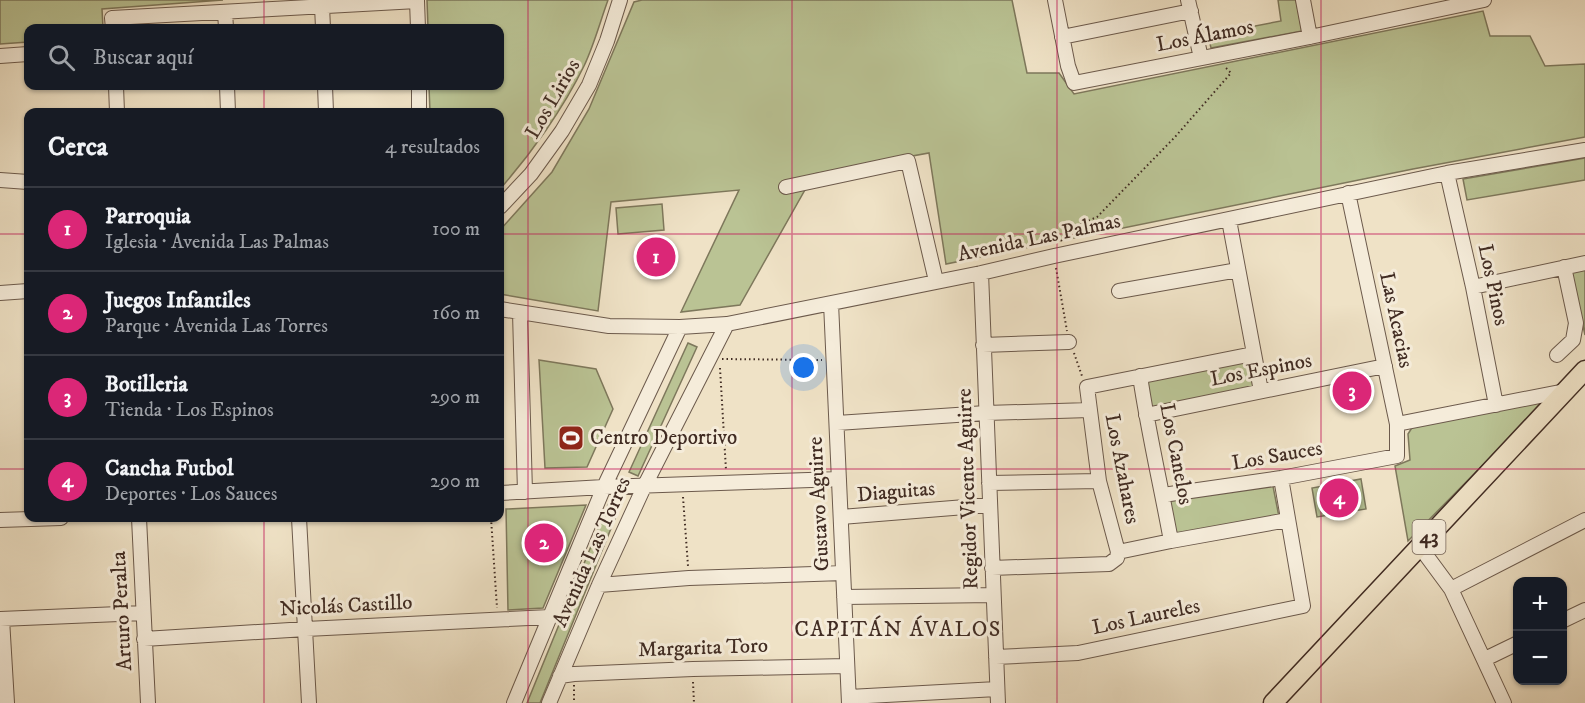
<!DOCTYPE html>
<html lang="es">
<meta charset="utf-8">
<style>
:root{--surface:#171b24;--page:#242831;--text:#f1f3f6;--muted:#9ea1a6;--line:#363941;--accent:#db2777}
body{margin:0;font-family:"IM FELL DW Pica",serif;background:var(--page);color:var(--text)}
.controls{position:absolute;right:18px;bottom:18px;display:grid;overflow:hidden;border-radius:12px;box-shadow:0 2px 4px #0004}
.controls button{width:54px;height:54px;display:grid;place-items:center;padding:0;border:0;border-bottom:2px solid var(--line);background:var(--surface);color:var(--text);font:30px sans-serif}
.you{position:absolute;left:804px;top:368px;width:21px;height:21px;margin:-15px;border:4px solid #fff;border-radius:50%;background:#1a73e8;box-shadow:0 0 0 9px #1a73e833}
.badge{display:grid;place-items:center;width:39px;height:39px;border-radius:50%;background:var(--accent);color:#fff;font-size:20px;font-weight:700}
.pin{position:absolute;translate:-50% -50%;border:3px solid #fff;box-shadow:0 2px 6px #0006}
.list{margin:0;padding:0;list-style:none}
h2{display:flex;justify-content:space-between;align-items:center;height:78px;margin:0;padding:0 24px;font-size:26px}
h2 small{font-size:20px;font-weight:400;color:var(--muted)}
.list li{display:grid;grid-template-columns:39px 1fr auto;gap:18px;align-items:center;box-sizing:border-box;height:84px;padding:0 24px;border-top:2px solid var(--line)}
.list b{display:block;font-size:22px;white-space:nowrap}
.list p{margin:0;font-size:20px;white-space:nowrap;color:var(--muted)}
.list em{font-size:20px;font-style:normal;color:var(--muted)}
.icon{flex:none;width:33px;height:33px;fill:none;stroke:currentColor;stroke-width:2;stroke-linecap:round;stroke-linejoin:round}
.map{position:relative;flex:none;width:1585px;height:703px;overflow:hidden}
.search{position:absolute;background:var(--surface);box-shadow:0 2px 4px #0004;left:24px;top:24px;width:480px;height:66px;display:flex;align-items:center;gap:15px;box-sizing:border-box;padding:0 21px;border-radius:12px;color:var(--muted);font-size:22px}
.panel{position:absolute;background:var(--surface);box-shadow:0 2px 4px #0004;left:24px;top:108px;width:480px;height:414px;border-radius:12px}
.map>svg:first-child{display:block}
.green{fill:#bac394;stroke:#7e785c;stroke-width:1.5}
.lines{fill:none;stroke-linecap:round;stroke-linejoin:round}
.minor-casing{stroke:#6c5a4c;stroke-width:16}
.major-casing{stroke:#412c23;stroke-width:21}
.path{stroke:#412c23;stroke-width:2;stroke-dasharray:1.5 3;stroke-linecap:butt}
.minor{stroke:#f5ecda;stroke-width:14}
.major{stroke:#efe2c6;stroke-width:18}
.grid{fill:none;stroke:#c2185b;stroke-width:1.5;stroke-opacity:0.55}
.labels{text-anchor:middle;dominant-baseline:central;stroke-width:6;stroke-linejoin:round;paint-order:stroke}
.shield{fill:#f5ecda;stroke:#77665a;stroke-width:1.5}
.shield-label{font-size:20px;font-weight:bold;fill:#412c23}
.street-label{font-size:21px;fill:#412c23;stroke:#f5ecda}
.poi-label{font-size:21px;fill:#412c23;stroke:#f5ecda;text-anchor:start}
.neighbourhood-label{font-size:22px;letter-spacing:1.5px;fill:#412c23;stroke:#f5ecda}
</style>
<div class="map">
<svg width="1585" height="703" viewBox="0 0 1585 703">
<rect width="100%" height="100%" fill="#efe2c6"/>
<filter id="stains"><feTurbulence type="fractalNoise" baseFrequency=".00333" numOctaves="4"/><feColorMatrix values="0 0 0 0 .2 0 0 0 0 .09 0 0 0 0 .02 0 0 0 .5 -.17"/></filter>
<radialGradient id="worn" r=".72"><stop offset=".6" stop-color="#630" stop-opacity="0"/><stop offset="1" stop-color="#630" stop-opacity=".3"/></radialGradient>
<path class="green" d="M0 0H223L102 9 103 28H28V42L0 44Z
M427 0H608C600 22 594 45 584 66 563 109 531 154 500 189V112H430L429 86H500V28H428Z
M642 0H1012L1027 73H1059L1074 94 1483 11 1490 36H1530L1545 66 1585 64V137L1413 169 946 264 929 153 814 174 740 305 681 312 739 190 611 202 598 311 500 294V230L552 172 589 109 634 2Z
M1278 0H1296L1302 31 1211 48 1208 35 1281 21Z
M1585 158V180L1467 200 1463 179Z
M662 204 664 230 618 234 616 208Z
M1585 268V335L1571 271Z
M688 343 697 347 638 476 629 472Z
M1247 358 1254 389 1150 411 1145 379Z
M539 360 596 369 613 409 587 467 545 468Z
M1547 400 1408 541 1395 466 1410 460 1408 434 1413 426Z
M1361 479 1366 509 1317 517 1312 488Z
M1272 481 1279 517 1173 535 1166 498Z
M612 495 623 499 540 703H527Z
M586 505 543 608 508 610 506 509Z"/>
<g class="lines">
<g class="minor-casing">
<path id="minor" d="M1055 0 1068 66 1074 83 1310 37 1484 0
M1188 0 1201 58
M1303 0 1310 37
M322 6 323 28
M225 12 226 28
M113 28 112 18 417 1 418 28
M1062 37 1191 11
M0 56 28 54
M116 86 117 112
M227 86 228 112
M325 86 326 112
M419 86V112
M1447 173 1473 287 1496 405
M0 180 28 182
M786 187 908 161 936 281
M500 207 531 174 562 131 589 85 607 41 620 0
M1229 220 1261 391
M981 273 998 703
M1473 287 1585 263
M1119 291 1238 270
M0 293 28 291
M831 303 849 703
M500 309 609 326 680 327 727 324 981 273 1054 256 1447 173 1585 150
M520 313 525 492
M983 345 1069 342
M1557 355 1573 340 1576 323 1564 267
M1140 376C1148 431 1161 486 1171 541
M1146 415 1385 366
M837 423 986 413 1090 410
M1397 424 1565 391
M989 483 1099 481
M500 493 604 487 839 479
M1163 495 1281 478 1397 456V424L1348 193
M841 517 990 505
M139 518 148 703
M299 518 309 703
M0 520 61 518
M1420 547 1451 589 1504 703
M1118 552 1171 541 1288 520
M992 568 1109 564 1117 558 1118 552 1099 481 1087 387 1253 354
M599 585 689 578 843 573
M1451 589 1585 520
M844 597 993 595
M0 619 143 613
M2 619 7 703
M1562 621 1585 610
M144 639 306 629 550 617
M996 657 1078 653 1303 606 1281 478
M1485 659 1518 643
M560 676 574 674 693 669 847 666
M849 697 997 689
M514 703 604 487 680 327
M549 703 599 585 644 487 727 324"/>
</g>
<g class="major-casing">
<path id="major" d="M1273 703 1585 370"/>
</g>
<path class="path" d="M1061 241 1067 230 1097 217 1175 137 1231 73 1225 67
M1056 268 1067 331
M1074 353 1082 376
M722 359 822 360
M720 368 726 470
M683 497 688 566
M491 518 497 608
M693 682 694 703
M574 685V703"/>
<use href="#minor" class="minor"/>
<use href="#major" class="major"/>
</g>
<path class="grid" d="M264 0V28M528 0V703M792 0V703M1057 0V703M1321 0V703M264 86V112M0 234H28M500 234H1585M0 469H28M500 469H1585M264 518V703"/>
<defs>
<g id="stadium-square" transform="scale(1.35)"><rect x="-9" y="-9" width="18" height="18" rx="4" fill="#8f2418" stroke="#f5ecda"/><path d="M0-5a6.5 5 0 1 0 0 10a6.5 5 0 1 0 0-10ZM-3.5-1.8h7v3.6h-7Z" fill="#fff"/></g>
</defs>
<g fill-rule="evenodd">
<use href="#stadium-square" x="571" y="438"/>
</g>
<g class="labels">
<rect class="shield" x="1412.5" y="520" width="33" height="34" rx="4.5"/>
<g class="shield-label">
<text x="1429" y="537">43</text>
</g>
<g class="street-label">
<text transform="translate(1205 36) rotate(-11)">Los Álamos</text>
<text transform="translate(553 99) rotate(-60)">Los Lirios</text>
<text transform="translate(1039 238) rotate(-12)">Avenida Las Palmas</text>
<text transform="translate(1493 285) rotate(78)">Los Pinos</text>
<text transform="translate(1396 320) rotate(78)">Las Acacias</text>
<text transform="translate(1261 370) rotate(-11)">Los Espinos</text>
<text transform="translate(1176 454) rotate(79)">Los Canelos</text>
<text transform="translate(1277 456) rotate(-10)">Los Sauces</text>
<text transform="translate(1122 469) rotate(79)">Los Azahares</text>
<text transform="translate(968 489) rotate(-92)">Regidor Vicente Aguirre</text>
<text transform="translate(896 492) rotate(-5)">Diaguitas</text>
<text transform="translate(819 504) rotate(-93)">Gustavo Aguirre</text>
<text transform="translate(592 552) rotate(-66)">Avenida Las Torres</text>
<text transform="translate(346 606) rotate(-3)">Nicolás Castillo</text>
<text transform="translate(122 611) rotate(-93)">Arturo Peralta</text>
<text transform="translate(1146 617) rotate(-12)">Los Laureles</text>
<text transform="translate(703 648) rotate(-2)">Margarita Toro</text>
</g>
<g class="poi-label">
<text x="590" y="438">Centro Deportivo</text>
</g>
<g class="neighbourhood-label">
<text x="898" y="629">CAPITÁN ÁVALOS</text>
</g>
</g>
<rect width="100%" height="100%" filter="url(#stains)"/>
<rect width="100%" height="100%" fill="url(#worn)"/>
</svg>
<div class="controls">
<button>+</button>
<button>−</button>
</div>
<div class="you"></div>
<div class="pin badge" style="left:656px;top:257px">1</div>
<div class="pin badge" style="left:544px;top:543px">2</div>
<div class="pin badge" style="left:1352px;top:391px">3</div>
<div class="pin badge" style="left:1339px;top:498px">4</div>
<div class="search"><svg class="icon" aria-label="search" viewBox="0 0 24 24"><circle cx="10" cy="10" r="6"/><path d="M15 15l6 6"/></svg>Buscar aquí</div>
<section class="panel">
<h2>Cerca<small>4 resultados</small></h2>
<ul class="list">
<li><span class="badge">1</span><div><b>Parroquia</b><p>Iglesia · Avenida Las Palmas</p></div><em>100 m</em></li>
<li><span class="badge">2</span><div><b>Juegos Infantiles</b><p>Parque · Avenida Las Torres</p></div><em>160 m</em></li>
<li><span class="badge">3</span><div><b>Botilleria</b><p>Tienda · Los Espinos</p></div><em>290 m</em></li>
<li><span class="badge">4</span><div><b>Cancha Futbol</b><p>Deportes · Los Sauces</p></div><em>290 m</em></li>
</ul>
</section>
</div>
